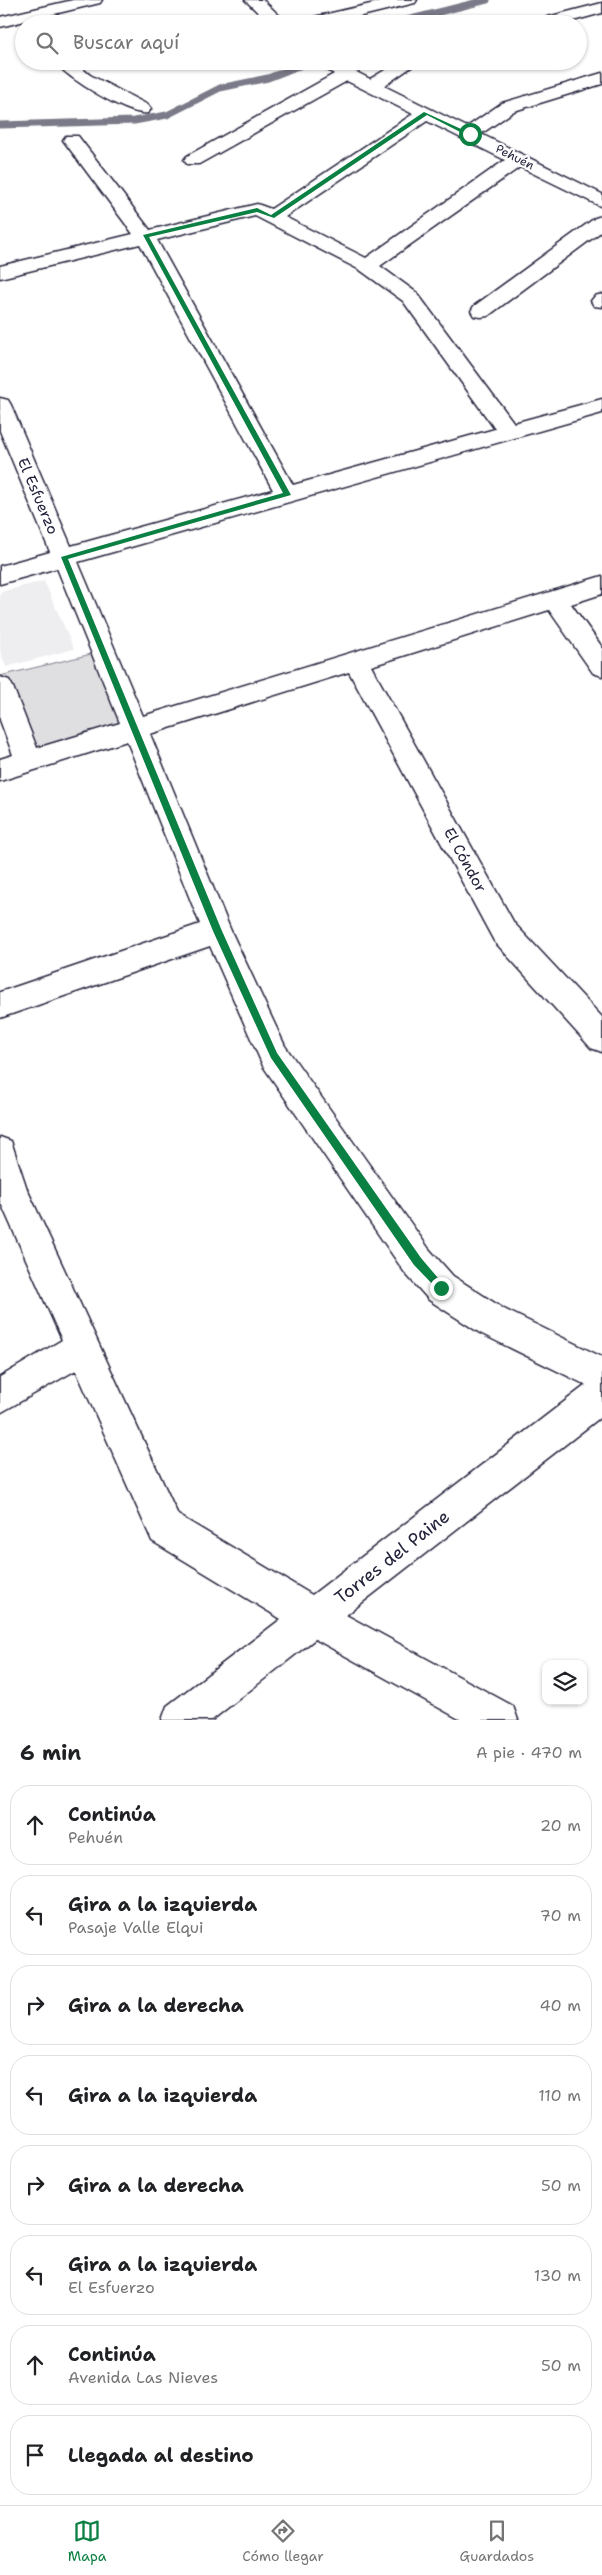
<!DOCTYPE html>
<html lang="es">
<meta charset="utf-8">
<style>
:root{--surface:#fff;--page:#f2f2f2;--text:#202124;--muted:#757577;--line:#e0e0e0;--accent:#0b8043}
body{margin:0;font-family:"Shantell Sans",sans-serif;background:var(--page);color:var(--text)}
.controls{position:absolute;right:15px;bottom:15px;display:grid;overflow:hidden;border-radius:10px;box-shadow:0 1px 4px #0004}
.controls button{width:45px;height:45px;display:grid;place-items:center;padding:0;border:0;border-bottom:1px solid var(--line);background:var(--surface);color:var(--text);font:25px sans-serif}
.stop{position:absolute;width:15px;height:15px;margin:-11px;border:4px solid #0b8043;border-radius:50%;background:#fff}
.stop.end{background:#0b8043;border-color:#fff;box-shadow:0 1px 5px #0008}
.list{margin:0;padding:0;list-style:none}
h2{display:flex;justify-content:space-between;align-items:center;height:65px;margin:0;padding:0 20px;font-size:21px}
h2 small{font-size:16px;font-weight:400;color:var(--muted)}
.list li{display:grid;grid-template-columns:32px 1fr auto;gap:15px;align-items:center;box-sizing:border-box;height:80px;margin:0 10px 10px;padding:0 10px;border:1px solid var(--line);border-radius:20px}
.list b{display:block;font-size:19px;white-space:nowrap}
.list p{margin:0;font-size:16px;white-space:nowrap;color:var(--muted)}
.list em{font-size:16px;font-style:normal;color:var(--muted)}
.icon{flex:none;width:28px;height:28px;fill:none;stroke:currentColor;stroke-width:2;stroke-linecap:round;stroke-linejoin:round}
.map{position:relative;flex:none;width:602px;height:1720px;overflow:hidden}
.search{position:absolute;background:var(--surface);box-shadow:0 1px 4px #0004;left:15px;right:15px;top:15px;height:55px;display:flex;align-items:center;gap:12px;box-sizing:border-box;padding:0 18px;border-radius:28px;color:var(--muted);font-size:19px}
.sheet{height:785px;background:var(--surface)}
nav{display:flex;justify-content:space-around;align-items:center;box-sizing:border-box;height:70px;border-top:1px solid var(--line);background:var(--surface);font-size:14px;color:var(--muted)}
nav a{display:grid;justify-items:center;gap:2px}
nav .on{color:var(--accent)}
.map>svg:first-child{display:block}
.built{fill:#eeeef1}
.green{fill:#dfdfe2;stroke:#80808e}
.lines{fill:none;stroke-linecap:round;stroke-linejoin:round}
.stream{stroke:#7a7a88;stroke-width:7}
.street-casing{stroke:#22223b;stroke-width:3}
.street{fill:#fff;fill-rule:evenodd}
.route{fill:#0b8043}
.labels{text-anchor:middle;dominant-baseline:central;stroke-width:4.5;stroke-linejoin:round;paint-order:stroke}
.far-street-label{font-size:12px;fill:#22223b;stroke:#fff}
.street-label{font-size:15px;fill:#22223b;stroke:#fff}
.near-street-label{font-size:18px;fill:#22223b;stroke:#fff}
</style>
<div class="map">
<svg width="602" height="1720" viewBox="0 0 602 1720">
<rect width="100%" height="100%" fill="#fff"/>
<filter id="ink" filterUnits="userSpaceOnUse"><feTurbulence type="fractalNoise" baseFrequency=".02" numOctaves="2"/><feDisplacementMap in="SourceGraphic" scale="10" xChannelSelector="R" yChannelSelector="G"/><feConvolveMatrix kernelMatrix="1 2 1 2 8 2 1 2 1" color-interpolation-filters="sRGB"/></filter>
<g filter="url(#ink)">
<path class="built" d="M44 581 74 649 6 667 0 650V592Z"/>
<path class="green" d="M104 651 135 730 29 762 0 687V676Z"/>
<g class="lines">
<path class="stream" d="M391 24 487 0
M0 125 134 121 167 115 220 88 268 78 312 61"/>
<g class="street-casing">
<path id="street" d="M73 0H102L100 3 0 27V17Z
M245 0H263L288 24H270Z
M388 0H417L415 3 329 24H299L301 20Z
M602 3V13L562 24H534L536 20Z
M54 61H73L90 75 148 105 151 109 148 113C130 117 65 77 54 61Z
M313 61H335L370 79 400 61H420L384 86 467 127 502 103 602 73V84L514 111 481 134 602 194V207L520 167 380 266 417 293 514 423 602 399V413L78 562 143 716 602 576V594L571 604 602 647V676L593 673 549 610 371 666 514 923 602 1017V1052L591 1048 494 941 349 672 150 734 231 931 285 1046 429 1249 453 1276 504 1309 602 1357V1416L346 1615 513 1706 518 1720H461L315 1639 212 1720H162L167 1706 281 1619 152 1541 76 1370 0 1413V1377L62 1340 0 1201V1137L11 1141 27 1189 178 1515 312 1595 586 1385 480 1333 429 1300 405 1273 263 1066 210 946 0 1018V992L200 924 127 741 0 781V759L13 755 0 720V677L9 680 13 687 37 748 120 723 57 568 0 584V566L50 552 0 431V398L8 400 11 405 71 546 273 490 140 244 0 278V266L133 234 66 144 63 140 66 136H78L150 230 257 204 271 209 413 114 347 81 199 164H187L184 160 187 156 334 74ZM427 121 505 160 366 258 285 217ZM255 216 360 270 403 301 495 429 293 485 157 240Z
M602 216V231L488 316 481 317 474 316 471 311 474 306 595 218Z
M602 294V307L594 306 591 301 595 296Z"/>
</g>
<use href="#street" class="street"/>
</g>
</g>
<path class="route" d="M424 112 472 134 468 136 427 115 274 218 257 212 149 237 291 495 68 559 222 931 277 1053 421 1258 444 1285 446 1288 441 1293 414 1265 271 1058 213 931 61 557 283 493 143 235 257 208 271 215Z"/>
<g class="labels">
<g class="far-street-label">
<text transform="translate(515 157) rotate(27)">Pehuén</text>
</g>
<g class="street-label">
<text transform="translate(38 496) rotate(67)">El Esfuerzo</text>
<text transform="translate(465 860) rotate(61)">El Cóndor</text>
</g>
<g class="near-street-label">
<text transform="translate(392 1557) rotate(-38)">Torres del Paine</text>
</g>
</g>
</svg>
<div class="controls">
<button><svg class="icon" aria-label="layers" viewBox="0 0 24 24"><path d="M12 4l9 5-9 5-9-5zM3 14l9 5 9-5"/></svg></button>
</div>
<div class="stop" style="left:470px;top:134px"></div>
<div class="stop end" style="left:441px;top:1288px"></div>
<div class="search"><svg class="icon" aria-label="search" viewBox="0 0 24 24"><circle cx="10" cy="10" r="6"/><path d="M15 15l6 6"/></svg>Buscar aquí</div>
</div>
<section class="sheet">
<h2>6 min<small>A pie · 470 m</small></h2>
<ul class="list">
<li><svg class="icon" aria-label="ahead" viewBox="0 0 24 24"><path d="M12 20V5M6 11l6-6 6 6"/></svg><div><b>Continúa</b><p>Pehuén</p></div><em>20 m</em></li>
<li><svg class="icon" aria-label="left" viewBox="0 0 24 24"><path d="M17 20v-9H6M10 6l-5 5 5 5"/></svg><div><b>Gira a la izquierda</b><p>Pasaje Valle Elqui</p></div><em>70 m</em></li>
<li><svg class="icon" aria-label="right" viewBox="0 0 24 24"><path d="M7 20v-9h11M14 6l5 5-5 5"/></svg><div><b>Gira a la derecha</b></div><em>40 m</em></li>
<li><svg class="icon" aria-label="left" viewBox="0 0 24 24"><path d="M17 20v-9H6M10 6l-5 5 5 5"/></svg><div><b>Gira a la izquierda</b></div><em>110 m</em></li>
<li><svg class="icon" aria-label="right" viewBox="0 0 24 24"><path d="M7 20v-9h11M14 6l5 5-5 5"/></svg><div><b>Gira a la derecha</b></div><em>50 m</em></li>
<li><svg class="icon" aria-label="left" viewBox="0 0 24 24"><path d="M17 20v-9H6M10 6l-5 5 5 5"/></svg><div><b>Gira a la izquierda</b><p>El Esfuerzo</p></div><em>130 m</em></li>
<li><svg class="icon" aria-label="ahead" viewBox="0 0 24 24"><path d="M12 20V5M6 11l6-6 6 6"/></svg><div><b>Continúa</b><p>Avenida Las Nieves</p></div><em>50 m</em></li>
<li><svg class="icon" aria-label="arrive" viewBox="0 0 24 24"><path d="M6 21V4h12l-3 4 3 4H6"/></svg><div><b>Llegada al destino</b></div></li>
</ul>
</section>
<nav>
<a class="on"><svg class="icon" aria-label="map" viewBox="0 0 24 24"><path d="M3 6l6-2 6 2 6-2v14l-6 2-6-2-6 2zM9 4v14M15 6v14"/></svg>Mapa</a>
<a><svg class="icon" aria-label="directions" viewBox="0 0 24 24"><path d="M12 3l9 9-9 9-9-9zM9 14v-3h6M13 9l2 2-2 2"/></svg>Cómo llegar</a>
<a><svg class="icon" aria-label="saved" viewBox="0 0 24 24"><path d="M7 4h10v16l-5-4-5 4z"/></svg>Guardados</a>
</nav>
